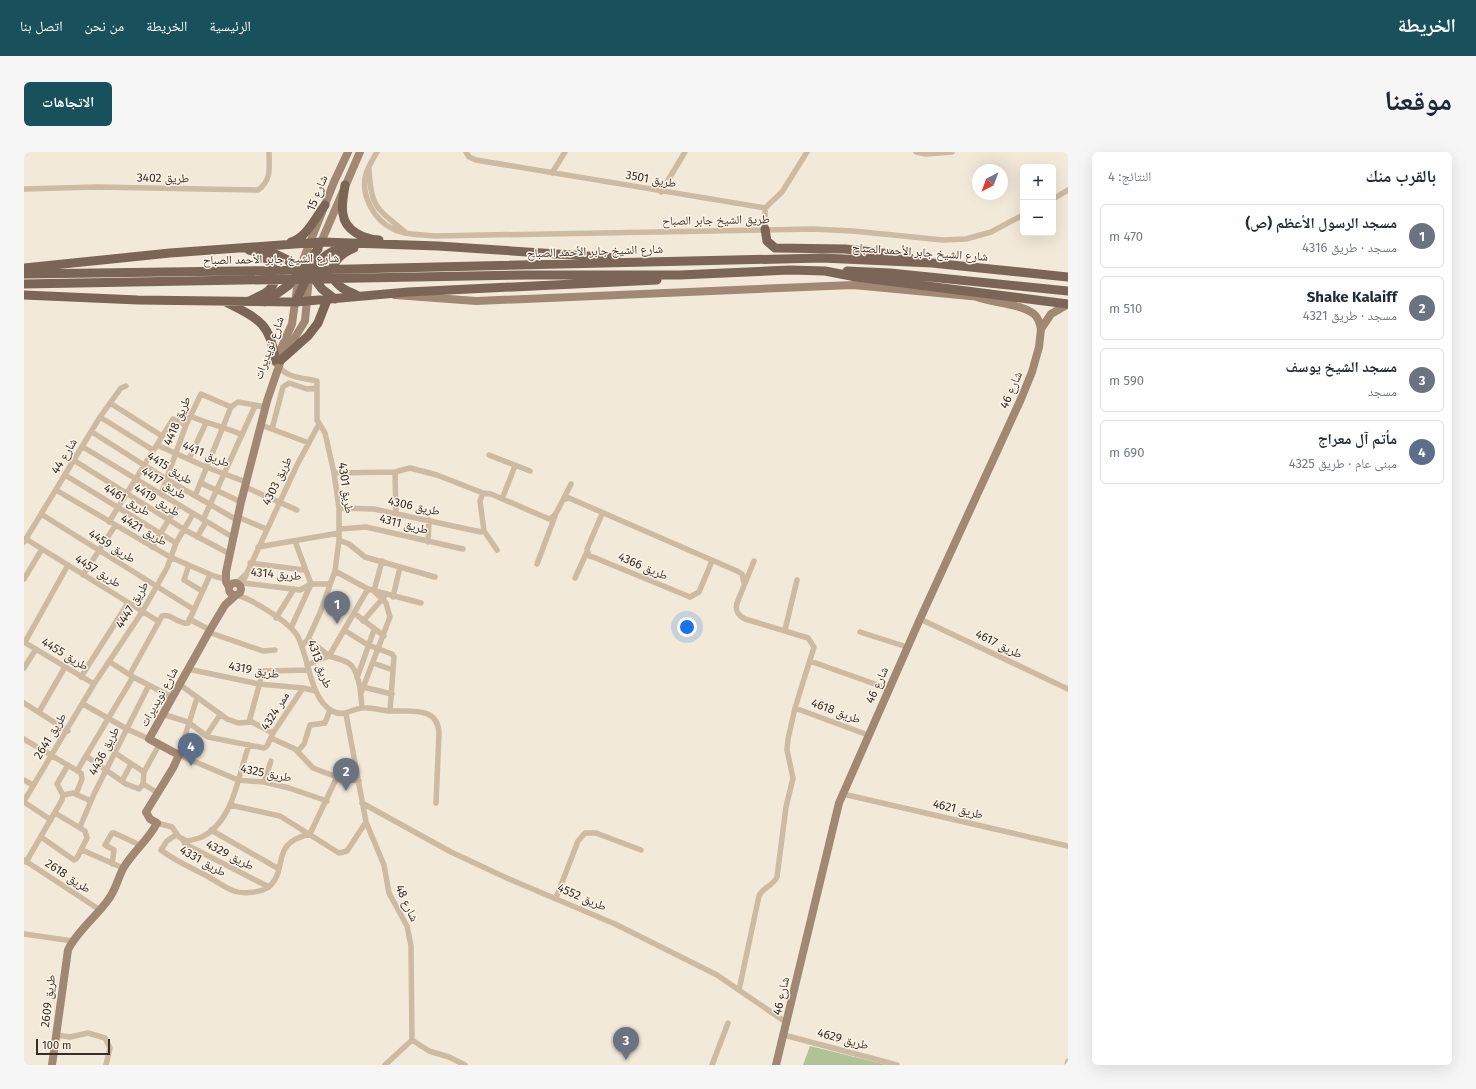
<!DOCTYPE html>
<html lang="ar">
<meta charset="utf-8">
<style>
:root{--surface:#fff;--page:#f6f6f7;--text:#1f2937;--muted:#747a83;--line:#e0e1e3;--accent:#18505b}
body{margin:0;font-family:"Fira Sans","Noto Naskh Arabic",sans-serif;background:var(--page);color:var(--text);direction:rtl}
.controls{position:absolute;right:12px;top:12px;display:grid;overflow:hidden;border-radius:6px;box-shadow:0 4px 16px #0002}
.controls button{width:36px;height:36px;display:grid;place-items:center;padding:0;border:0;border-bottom:1px solid var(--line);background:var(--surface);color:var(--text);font:20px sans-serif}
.compass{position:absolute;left:948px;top:12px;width:36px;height:36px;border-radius:50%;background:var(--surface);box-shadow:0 4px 16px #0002;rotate:221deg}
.scale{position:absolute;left:12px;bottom:10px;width:74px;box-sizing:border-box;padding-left:4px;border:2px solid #362d26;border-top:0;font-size:11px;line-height:14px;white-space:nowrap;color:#362d26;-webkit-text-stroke:3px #fbf3e5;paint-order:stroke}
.you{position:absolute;left:663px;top:475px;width:14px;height:14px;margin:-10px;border:3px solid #fff;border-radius:50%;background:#1a73e8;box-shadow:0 0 0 6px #1a73e833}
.badge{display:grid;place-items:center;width:26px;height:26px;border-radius:50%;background:var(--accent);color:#fff;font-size:13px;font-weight:700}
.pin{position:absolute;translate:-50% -33px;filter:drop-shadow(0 1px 2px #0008)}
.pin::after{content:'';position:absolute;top:21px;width:14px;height:12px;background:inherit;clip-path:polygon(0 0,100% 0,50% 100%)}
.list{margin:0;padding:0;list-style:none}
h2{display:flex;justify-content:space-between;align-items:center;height:52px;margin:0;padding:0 16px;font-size:17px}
h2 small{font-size:13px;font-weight:400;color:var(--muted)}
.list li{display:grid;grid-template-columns:26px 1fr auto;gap:12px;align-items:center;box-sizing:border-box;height:64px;margin:0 8px 8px;padding:0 8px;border:1px solid var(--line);border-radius:6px}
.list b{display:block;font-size:15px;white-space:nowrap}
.list p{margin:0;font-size:13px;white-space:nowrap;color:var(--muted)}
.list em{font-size:13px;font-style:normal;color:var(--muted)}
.map{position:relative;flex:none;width:1044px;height:913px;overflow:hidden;direction:ltr;border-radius:6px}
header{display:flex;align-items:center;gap:24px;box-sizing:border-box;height:56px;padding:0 20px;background:var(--accent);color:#fff}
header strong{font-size:19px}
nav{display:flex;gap:22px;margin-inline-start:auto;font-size:14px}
.intro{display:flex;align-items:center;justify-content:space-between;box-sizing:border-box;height:96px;padding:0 24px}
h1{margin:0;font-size:28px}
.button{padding:10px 18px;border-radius:6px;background:var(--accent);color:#fff;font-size:14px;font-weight:700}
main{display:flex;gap:24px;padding:0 24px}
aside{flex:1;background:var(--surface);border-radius:6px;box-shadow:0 4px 16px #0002}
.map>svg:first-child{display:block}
.green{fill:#b0c397}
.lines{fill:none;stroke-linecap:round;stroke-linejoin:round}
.street{stroke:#ccbaa3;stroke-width:5.5}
.secondary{stroke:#a08875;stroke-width:8}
.primary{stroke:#7a6556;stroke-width:9}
.labels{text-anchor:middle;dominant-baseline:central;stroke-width:3;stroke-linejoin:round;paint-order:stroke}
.street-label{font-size:12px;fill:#362d26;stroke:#fbf3e5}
</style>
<header>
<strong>الخريطة</strong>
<nav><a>الرئيسية</a><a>الخريطة</a><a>من نحن</a><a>اتصل بنا</a></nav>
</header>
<div class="intro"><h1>موقعنا</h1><a class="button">الاتجاهات</a></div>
<main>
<aside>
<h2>بالقرب منك<small>النتائج: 4</small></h2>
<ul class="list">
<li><span class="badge" style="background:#6b7280">1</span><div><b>مسجد الرسول الأعظم (ص)</b><p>مسجد · طريق 4316</p></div><em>470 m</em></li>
<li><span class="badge" style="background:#6b7280">2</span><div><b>Shake Kalaiff</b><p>مسجد · طريق 4321</p></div><em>510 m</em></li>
<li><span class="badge" style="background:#6b7280">3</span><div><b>مسجد الشيخ يوسف</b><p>مسجد</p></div><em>590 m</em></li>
<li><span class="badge" style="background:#5c6f8a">4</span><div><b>مأتم آل معراج</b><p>مبنى عام · طريق 4325</p></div><em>690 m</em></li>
</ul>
</aside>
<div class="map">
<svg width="1044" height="913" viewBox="0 0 1044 913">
<rect width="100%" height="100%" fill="#f3e9d8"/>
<path class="green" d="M786 894 863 913H779Z"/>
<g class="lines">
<path class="street" d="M353 0C349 7 344 15 342 22 336 43 350 68 369 77 381 83 398 83 411 84L788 77 829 79 919 88 942 87 967 80 999 63
M442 0 445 5 452 8 741 56 758 40 783 0
M892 0 902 2 928 0
M345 17C347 57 353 56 381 80
M528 21 541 0
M0 37 72 35 234 38C248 28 245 16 245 0
M637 40 661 0
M1029 47 1044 38
M741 77V56
M255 214C262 226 280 226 293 229V268L301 281 310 321 315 356V388L311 419 296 461 284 487 278 494
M86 251 138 284
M166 264C184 272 201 275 218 283
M76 265 129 298
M237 273 285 291
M248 277 259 235 265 231 283 237 293 236
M68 280 142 327 213 368
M133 293 182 315 222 330
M59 295 210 386
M465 303 506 319
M165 307 182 271
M51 309 161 378 206 402
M371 320 372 361
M310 321 371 320 386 316 413 323 459 341
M41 323 152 391
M177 331 217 350
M221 335 273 358
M32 338 146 405 190 424 197 426 201 424
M137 342 162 273 177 242 207 255 214 250 242 255
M171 344 207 255
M478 347 491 314
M539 348 547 332
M315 356 350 357 457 380 460 379
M17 362 169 457
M578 362 563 397 565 404 569 405 666 445 675 440 688 409
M214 365 242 377
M179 368 231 254
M85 370 149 267 162 273
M316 377 342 375 439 397
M173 385 182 370
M2 387 134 469
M315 388 325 392 341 405 411 425
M0 390 76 265 97 236 102 234
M404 390 405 368
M128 395 154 353
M234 395 315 381
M473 398 460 379 456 349 459 341 467 342 525 367 531 363 539 348 545 346 713 419 718 422 720 431
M226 411 280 418
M513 412 531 364
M165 413 160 428 178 439
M311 419 344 437 397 451
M59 423 91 374
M551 426 563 400
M0 427 18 397
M213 431 221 423
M219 431 276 438 287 432H305
M217 434 273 313 295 272
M212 443C227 446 268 472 274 485 285 506 286 547 308 559 319 565 326 558 337 556 345 555 356 558 364 559 384 560 414 553 415 581L412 651
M369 445 376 415
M330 461 360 484
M252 466 270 437
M165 467 186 478
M896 467 1044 537
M339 469 360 445
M267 476 287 432 271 389
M320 478 344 493 368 502 370 505 366 559
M761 478 773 428
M184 480 239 499 251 498
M836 480 883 495
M284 487 305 504 344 437
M0 490 70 532
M1 490 44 413
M786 509 865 537
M86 510 109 525 148 545
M349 511 369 518
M283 513 305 504C312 506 323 508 328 514 336 525 337 543 338 556
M0 516 12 497
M164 517 235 532 279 536 292 539
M106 522 138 464C147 461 155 473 164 471L186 423
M57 525 104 451
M333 526 350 478
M155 532 203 567 214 571 228 570 249 581
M339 535 368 542
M337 541 366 465 362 451 350 439 358 409
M173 546 155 603 214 628 240 630 265 636 303 649
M0 551 44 579
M59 552 103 577 125 587
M771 556 844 583
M15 560 41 515
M138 562 164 570 184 585 240 596 243 594 249 581 279 536
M322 562 342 670 360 713 365 741 383 774 387 794 388 888
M225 570 239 519 285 518
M182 584 196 563
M247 586 271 597 289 616 313 625 335 629
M0 587 57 621 58 627 52 642
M274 599 280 592 286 573 301 571 306 558
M91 601 120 620
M62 604 102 632 115 637 119 632 134 641
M53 619 109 525
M0 628 9 633
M98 629 107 612
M240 630 247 609
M119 632 120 620 135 593
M819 642 1044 694
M39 643 49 641 67 649
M0 649 70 532 118 460 143 416 152 391 169 362
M0 650 27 668
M338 651 427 700 485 727 591 772 693 823 763 871
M206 653 256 664 315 701 323 699 342 670
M133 671 148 675 155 685 163 689C168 688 173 687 178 685 210 669 214 623 225 593
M56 675 70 642 125 533
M187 678 255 717
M153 682 143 689 137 698C151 709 168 716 183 724 192 729 201 736 210 739 219 742 238 741 246 734 265 715 245 692 286 682
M286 682 313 625
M17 685 50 708 53 706 63 686 61 679 31 661
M159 688 161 692 245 735
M58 698 99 716
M0 708 76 758
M2 710 38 648 39 643 33 632 44 613
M88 712 90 698 81 693 88 681H90L116 693
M532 746 554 689 561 681H572L617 698
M0 782 49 789
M715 838 735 744C739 735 749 734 753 725L762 655 769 626 763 598 764 587 771 556 790 495 784 486 721 467C714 463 711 459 713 451L730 409
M32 883 46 885 64 881 81 886 86 896 82 913
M760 883 873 913
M388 888 405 899 425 905 441 913
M361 913 388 888
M688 913 704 871
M1043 913 1044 909"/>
<path class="secondary" d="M295 95 336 0
M371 143 452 149 829 133 957 145
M953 145C969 151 1000 152 1011 163 1015 167 1016 172 1017 177
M251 210 268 172 275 122 279 108 310 30 324 0
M205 437a6 6 0 1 1 12 0a6 6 0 1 1-12 0Z
M205 435 202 430V420L217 350 243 249 257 208 281 169 285 125
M28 913 44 798C53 779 72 765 84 748 92 738 94 725 100 715 110 699 125 687 133 671L126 667 122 660 149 616 155 603 125 587 186 478 201 453 212 443
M752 913 815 651 896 467 997 247 1008 220 1015 195 1017 177 1027 162 1044 152"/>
<path class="primary" d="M321 33C320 42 317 53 319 62 321 79 340 87 355 88
M741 77 743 89 751 96 821 97 867 102 886 106
M267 90C283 85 291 66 301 53
M239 96 264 108 275 121
M330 96C313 103 298 120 317 135 322 139 329 141 334 144
M0 116 146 101 298 90 414 94 593 106
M823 119 866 121 1044 139
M0 122 285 118 798 106 908 111 1044 125
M289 125 298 137 311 147
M0 132 505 123H656L766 118 801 119 832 125 1044 152
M0 143 114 148 272 150 384 140 633 128
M225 149C231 146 239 143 244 139 262 122 243 102 225 98
M202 150C233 166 247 171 251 208
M241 150 265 133 294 97
M272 150C282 125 295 98 324 95
M257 208 284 184 294 171 303 148"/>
</g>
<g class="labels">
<g class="street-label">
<text transform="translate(139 26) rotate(1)">طريق 3402</text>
<text transform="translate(627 27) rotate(10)">طريق 3501</text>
<text transform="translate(293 41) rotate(-68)">شارع 15</text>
<text transform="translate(692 68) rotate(-1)">طريق الشيخ جابر الصباح</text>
<text transform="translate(571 99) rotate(-2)">شارع الشيخ جابر الأحمد الصباح</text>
<text transform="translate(896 100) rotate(4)">شارع الشيخ جابر الأحمد الصباح</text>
<text transform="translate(247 107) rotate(-1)">شارع الشيخ جابر الأحمد الصباح</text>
<text transform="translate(245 196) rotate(-70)">شارع نويديرات</text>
<text transform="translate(987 238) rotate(-67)">شارع 46</text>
<text transform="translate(153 269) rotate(-67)">طريق 4418</text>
<text transform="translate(182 302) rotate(23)">طريق 4411</text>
<text transform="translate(40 304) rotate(-59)">شارع 44</text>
<text transform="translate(146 316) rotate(32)">طريق 4415</text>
<text transform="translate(253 329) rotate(-64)">طريق 4303</text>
<text transform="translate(140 331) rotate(32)">طريق 4417</text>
<text transform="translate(322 336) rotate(82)">طريق 4301</text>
<text transform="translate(103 348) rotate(31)">طريق 4461</text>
<text transform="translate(133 348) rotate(32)">طريق 4419</text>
<text transform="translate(390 354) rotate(12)">طريق 4306</text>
<text transform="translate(380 372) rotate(14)">طريق 4311</text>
<text transform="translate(120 378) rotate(30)">طريق 4421</text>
<text transform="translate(88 394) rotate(32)">طريق 4459</text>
<text transform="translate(619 414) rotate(23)">طريق 4366</text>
<text transform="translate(74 419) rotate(32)">طريق 4457</text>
<text transform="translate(252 422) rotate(5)">طريق 4314</text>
<text transform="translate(108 453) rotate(-59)">طريق 4447</text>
<text transform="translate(975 492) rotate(26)">طريق 4617</text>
<text transform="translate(41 502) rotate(31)">طريق 4455</text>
<text transform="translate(296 512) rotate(70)">طريق 4313</text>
<text transform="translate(230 518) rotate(10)">طريق 4319</text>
<text transform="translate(853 533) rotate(-66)">شارع 46</text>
<text transform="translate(135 545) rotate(-61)">شارع نويديرات</text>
<text transform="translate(251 559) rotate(-58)">ممر 4324</text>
<text transform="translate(812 559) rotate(20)">طريق 4618</text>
<text transform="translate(26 584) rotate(-59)">طريق 2641</text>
<text transform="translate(80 599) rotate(-63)">طريق 4436</text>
<text transform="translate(242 621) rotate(11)">طريق 4325</text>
<text transform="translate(934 657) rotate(13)">طريق 4621</text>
<text transform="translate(206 703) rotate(27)">طريق 4329</text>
<text transform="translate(179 709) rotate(29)">طريق 4331</text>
<text transform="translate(44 724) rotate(33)">طريق 2618</text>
<text transform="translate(558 745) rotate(23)">طريق 4552</text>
<text transform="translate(383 751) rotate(65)">شارع 48</text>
<text transform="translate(757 844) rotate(-77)">شارع 46</text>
<text transform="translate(24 849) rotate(-83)">طريق 2609</text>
<text transform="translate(819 887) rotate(15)">طريق 4629</text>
</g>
</g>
</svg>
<div class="controls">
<button>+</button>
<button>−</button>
</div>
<svg class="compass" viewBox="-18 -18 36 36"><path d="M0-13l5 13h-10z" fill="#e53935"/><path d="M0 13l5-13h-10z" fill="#747a83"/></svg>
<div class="scale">100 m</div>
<div class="you"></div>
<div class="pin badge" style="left:313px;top:472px;background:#6b7280">1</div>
<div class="pin badge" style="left:322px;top:639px;background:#6b7280">2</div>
<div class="pin badge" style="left:602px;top:908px;background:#6b7280">3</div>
<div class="pin badge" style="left:167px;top:614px;background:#5c6f8a">4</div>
</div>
</main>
